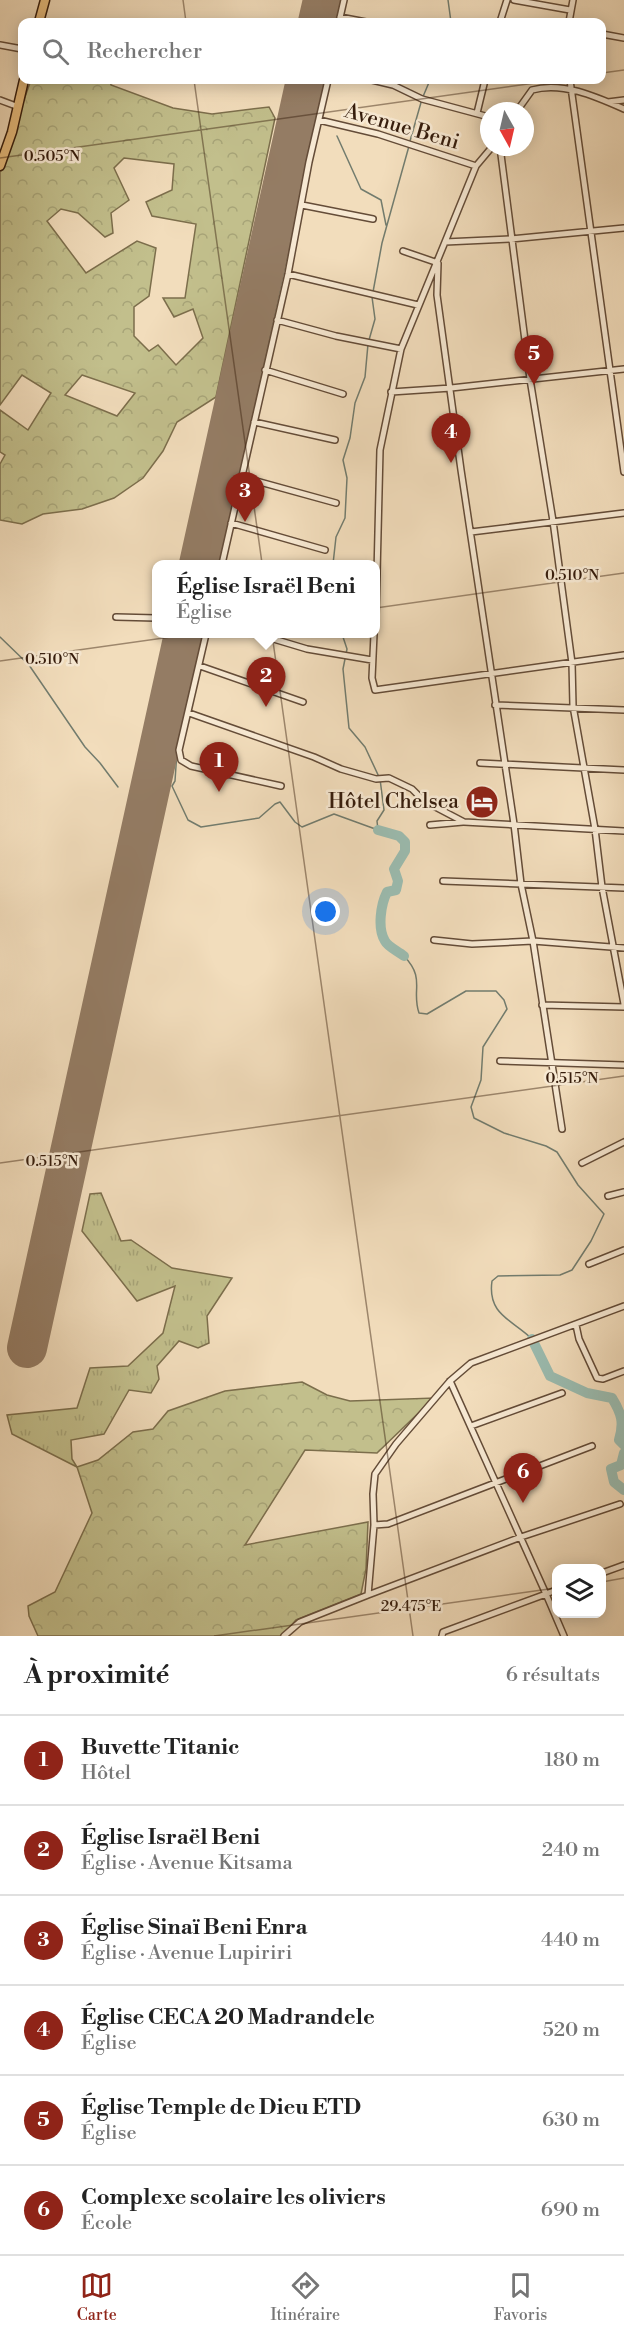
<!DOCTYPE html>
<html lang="fr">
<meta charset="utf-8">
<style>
:root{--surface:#fff;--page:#f2f2f2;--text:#222;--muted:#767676;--line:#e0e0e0;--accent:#8f2418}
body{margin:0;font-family:"Libre Bodoni",serif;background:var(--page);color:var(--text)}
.controls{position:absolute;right:18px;bottom:18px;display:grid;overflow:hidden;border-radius:12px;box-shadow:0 3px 15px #0003}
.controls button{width:54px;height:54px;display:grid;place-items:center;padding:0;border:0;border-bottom:2px solid var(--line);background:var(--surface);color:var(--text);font:30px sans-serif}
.compass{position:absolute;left:480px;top:102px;width:54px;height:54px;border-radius:50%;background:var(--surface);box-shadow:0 3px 15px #0003;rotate:172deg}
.you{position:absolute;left:326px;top:912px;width:21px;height:21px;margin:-15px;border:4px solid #fff;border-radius:50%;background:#1a73e8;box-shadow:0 0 0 9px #1a73e833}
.badge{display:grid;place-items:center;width:39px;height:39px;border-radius:50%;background:var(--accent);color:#fff;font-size:20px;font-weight:700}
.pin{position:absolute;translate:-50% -50px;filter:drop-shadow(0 2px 3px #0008)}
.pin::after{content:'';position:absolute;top:32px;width:21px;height:18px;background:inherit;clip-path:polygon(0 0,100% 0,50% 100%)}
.popup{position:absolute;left:152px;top:560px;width:228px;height:78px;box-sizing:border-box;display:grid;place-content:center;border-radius:12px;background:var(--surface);filter:drop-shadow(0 2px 4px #0005);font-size:20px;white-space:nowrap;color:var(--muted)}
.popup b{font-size:22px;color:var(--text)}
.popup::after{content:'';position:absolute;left:50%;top:100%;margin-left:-12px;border:12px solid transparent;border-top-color:var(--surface)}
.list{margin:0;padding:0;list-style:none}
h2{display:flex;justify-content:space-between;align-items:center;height:78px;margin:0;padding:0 24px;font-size:26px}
h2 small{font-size:20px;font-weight:400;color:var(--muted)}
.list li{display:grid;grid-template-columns:39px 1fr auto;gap:18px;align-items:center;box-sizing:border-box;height:90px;padding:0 24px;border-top:2px solid var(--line)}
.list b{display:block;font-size:22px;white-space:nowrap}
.list p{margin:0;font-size:20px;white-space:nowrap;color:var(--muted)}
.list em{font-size:20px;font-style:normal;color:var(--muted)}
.icon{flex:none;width:33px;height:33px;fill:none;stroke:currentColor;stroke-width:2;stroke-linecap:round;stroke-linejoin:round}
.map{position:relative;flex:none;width:624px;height:1636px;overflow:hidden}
.search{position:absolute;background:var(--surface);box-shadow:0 3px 15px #0003;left:18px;right:18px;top:18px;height:66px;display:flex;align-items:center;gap:15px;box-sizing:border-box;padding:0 21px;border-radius:12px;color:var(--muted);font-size:22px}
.sheet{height:618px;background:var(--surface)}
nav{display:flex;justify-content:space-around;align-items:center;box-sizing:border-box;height:84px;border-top:2px solid var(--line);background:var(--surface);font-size:16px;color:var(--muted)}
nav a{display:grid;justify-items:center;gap:3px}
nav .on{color:var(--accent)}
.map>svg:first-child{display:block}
.grass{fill:url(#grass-tufts);stroke:#7c6e4c;stroke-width:1.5}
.forest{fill:url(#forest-crowns);stroke:#7c6e4c;stroke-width:1.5;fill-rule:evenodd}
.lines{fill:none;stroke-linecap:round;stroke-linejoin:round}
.stream{stroke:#727c6e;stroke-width:1.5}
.river{stroke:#9bbcb0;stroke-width:10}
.runway{stroke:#947c64;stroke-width:40}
.minor-casing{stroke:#644c38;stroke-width:8}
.trunk-casing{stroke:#351c0c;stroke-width:11}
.minor{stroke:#f7e9d3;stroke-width:5}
.trunk{stroke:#e9be7e;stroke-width:8}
.ticks{fill:none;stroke:#351c0c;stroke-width:1.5;stroke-opacity:0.45}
.labels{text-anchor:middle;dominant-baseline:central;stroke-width:5;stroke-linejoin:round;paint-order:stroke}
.street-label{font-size:21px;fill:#351c0c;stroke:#f7e9d3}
.poi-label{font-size:21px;fill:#351c0c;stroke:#f7e9d3;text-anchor:end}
.ticks-label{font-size:15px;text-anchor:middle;fill:#351c0c;stroke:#f7e9d3;stroke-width:5;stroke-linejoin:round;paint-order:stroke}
</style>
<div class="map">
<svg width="624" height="1636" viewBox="0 0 624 1636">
<defs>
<pattern id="grass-tufts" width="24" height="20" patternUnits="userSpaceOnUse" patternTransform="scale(1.5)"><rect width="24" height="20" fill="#c2bf8c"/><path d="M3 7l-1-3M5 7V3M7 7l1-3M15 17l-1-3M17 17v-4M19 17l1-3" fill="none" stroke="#a7a478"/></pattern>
<pattern id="forest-crowns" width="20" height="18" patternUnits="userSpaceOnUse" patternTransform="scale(1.5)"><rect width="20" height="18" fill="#c2bf8c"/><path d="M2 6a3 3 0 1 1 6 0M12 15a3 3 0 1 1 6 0" fill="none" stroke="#a7a478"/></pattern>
</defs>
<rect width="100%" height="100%" fill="#f2ddbc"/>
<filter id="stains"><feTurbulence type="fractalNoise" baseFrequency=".00333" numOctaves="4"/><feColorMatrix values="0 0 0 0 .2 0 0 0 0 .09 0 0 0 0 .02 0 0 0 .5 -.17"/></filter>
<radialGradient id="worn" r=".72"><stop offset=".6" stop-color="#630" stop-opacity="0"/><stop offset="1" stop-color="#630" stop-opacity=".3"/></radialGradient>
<path class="grass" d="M101 1193 121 1241 131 1240 172 1268 232 1278 207 1316 209 1343 198 1348 179 1341 157 1366 159 1379 151 1393 129 1390 104 1434 71 1440 72 1459 77 1467 12 1434 7 1415 77 1408 90 1368 128 1366 163 1333 175 1286 137 1301 82 1231 90 1194Z"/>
<path class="forest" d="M31 80H110L111 85 173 108 212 114 269 107 275 118 216 397 177 422 163 451 143 478 114 498 82 509 43 514 22 524 0 520V464L5 455 0 452V410L28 430 51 393 22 375 0 405V168ZM124 158 174 164 172 190 146 202 152 216 196 224 185 298H163L174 317 193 309 203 338 176 365 158 345 149 351 134 336V307L149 296 156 248 137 241 86 273 47 221 61 209 78 213 105 237 113 233 111 213 129 200 114 168ZM82 375 135 393 117 416 65 395Z
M302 1382 327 1395 350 1401 434 1398 377 1453 305 1450 245 1545 368 1522 366 1569 361 1594 296 1620 282 1636H38L29 1616 28 1606 55 1592 92 1513 77 1467 98 1460 133 1432 153 1429 168 1411 225 1391Z"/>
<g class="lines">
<path class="stream" d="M448 0 451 22
M337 136 361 189 381 200 386 225
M410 141 422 99 430 80
M373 292 382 243 409 146
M369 340 375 319 372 297
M219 564 300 198
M333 564 336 537 345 518 347 478 343 460 350 438 355 403 365 377 368 344
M0 637 29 665 85 747 100 763 118 787
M177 751 175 781 172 786 188 820 201 827 259 818 275 804 280 802 295 822 302 827 334 814 378 830 377 821 384 810 380 779 365 747 349 728 343 669 347 649 342 634
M404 956C426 979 411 990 419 1013L427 1014 466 991H496L504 1000 507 1009 483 1047 481 1080 471 1107 474 1118 504 1133 546 1146 557 1152 578 1185 604 1214 591 1241 572 1270 560 1275 498 1276 492 1281C487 1315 513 1320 532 1339"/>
<path class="river" d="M378 830 399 836 405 842V851L394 869 398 881 396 890 387 892C381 904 377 928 385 941 388 947 398 951 404 956
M532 1339 550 1376 587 1393 612 1398C622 1414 624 1423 619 1440L624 1445
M624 1453 621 1465 611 1469 614 1482 624 1490"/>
<path class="runway" d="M318 22 323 0
M199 564 306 80
M27 1348 184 634"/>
<g class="minor-casing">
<path id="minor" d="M514 0 570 10
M340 17 366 22
M339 22 344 0
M500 22 507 0
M569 22 573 0
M602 34 624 38
M0 45 22 49
M372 80 393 85 422 99 489 117
M570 80 624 472
M0 100 16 106
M608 102 624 100
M517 111 532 90C562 81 597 97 624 109
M477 113 485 80
M319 120 378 134 476 166
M500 147 530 379 553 521 572 663 573 706 595 829 602 887 624 1004
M302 205 373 219
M445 242 476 166 492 147
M403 251 438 263 437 295 461 470 514 824 521 884 533 941 562 1129
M288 274 418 305
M277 320 336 336 401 349
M265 370 343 394
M391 392 451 388 624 369
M254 422 335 440
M242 477 336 503
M231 523 325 550
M471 532 624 513
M222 564 288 274 309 162 328 80
M376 615 380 450 401 349 445 242 511 239 624 228
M116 617 156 618
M206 634 179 750 181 760 191 766 281 786
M257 634 307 649 372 660
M374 634 372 678 375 690 624 655
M200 666 303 702
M495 705 624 710
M189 713 314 757 341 769 376 779 389 778 412 789 424 801 464 822 624 831
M480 763 624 770
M430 825 463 822
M443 881 624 888
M434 940 472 944 533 941 624 948
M542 1005 624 1007
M500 1061 624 1065
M582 1163 624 1142
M608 1196 624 1192
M589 1264 624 1250
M576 1325 579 1339 597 1378 603 1379 624 1371
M471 1426 562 1393
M374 1525 388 1524 592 1446
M602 1573 624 1565
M556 1590 546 1594 564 1636
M368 1595 521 1537 620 1504
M284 1636 300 1622 368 1595 374 1525 373 1494 375 1474 396 1444 450 1381 471 1363 624 1306
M442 1636 443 1632 546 1594 450 1381"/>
</g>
<g class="trunk-casing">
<path id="trunk" d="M39 22 45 0
M0 166 12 132 24 80"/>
</g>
<use href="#minor" class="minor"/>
<use href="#trunk" class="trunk"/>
</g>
<path class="ticks" d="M183 0 186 22M602 73 624 70M194 80 413 1636M0 158 557 80M0 661 624 573M0 1163 624 1076M602 1582 624 1578M214 1636 556 1588"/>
<defs>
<g id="hotel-disc" transform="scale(1.725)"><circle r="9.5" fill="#8f2418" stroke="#f7e9d3"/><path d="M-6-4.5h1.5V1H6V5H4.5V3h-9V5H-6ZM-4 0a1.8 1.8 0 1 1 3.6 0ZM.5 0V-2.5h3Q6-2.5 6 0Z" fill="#fff"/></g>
</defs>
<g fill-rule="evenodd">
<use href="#hotel-disc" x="482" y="802"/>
</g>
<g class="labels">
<g class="street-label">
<text transform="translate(402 127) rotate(16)">Avenue Beni</text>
</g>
<g class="poi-label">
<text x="459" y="802">Hôtel Chelsea</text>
</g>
</g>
<g class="ticks-label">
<text x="52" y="161">0.505°N</text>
<text x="572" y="580">0.510°N</text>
<text x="52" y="664">0.510°N</text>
<text x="572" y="1083">0.515°N</text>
<text x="52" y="1166">0.515°N</text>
<text x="411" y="1611">29.475°E</text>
</g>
<rect width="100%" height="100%" filter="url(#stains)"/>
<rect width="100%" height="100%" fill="url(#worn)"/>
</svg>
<div class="controls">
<button><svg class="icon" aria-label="layers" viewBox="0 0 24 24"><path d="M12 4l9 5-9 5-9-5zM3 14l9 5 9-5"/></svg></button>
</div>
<svg class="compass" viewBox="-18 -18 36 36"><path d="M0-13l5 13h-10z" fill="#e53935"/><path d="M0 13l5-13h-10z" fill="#767676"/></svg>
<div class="you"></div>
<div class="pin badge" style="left:219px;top:792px">1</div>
<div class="pin badge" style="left:266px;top:707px">2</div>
<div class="popup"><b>Église Israël Beni</b>Église</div>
<div class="pin badge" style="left:245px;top:522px">3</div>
<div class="pin badge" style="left:451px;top:463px">4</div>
<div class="pin badge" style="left:534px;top:385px">5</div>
<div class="pin badge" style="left:523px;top:1503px">6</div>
<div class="search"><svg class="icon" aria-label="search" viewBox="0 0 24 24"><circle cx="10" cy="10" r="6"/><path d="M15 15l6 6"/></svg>Rechercher</div>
</div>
<section class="sheet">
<h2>À proximité<small>6 résultats</small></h2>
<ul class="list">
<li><span class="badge">1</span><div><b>Buvette Titanic</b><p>Hôtel</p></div><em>180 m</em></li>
<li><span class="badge">2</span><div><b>Église Israël Beni</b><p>Église · Avenue Kitsama</p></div><em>240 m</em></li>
<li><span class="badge">3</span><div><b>Église Sinaï Beni Enra</b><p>Église · Avenue Lupiriri</p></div><em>440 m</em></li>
<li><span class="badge">4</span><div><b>Église CECA 20 Madrandele</b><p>Église</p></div><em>520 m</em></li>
<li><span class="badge">5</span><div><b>Église Temple de Dieu ETD</b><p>Église</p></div><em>630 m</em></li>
<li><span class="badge">6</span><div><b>Complexe scolaire les oliviers</b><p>École</p></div><em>690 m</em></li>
</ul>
</section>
<nav>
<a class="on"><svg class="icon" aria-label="map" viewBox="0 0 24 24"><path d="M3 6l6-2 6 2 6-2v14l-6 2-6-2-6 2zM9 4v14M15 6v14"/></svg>Carte</a>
<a><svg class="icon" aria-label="directions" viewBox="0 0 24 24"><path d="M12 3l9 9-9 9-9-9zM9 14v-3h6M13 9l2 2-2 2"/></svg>Itinéraire</a>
<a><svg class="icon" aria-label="saved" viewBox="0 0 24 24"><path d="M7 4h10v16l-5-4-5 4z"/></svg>Favoris</a>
</nav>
